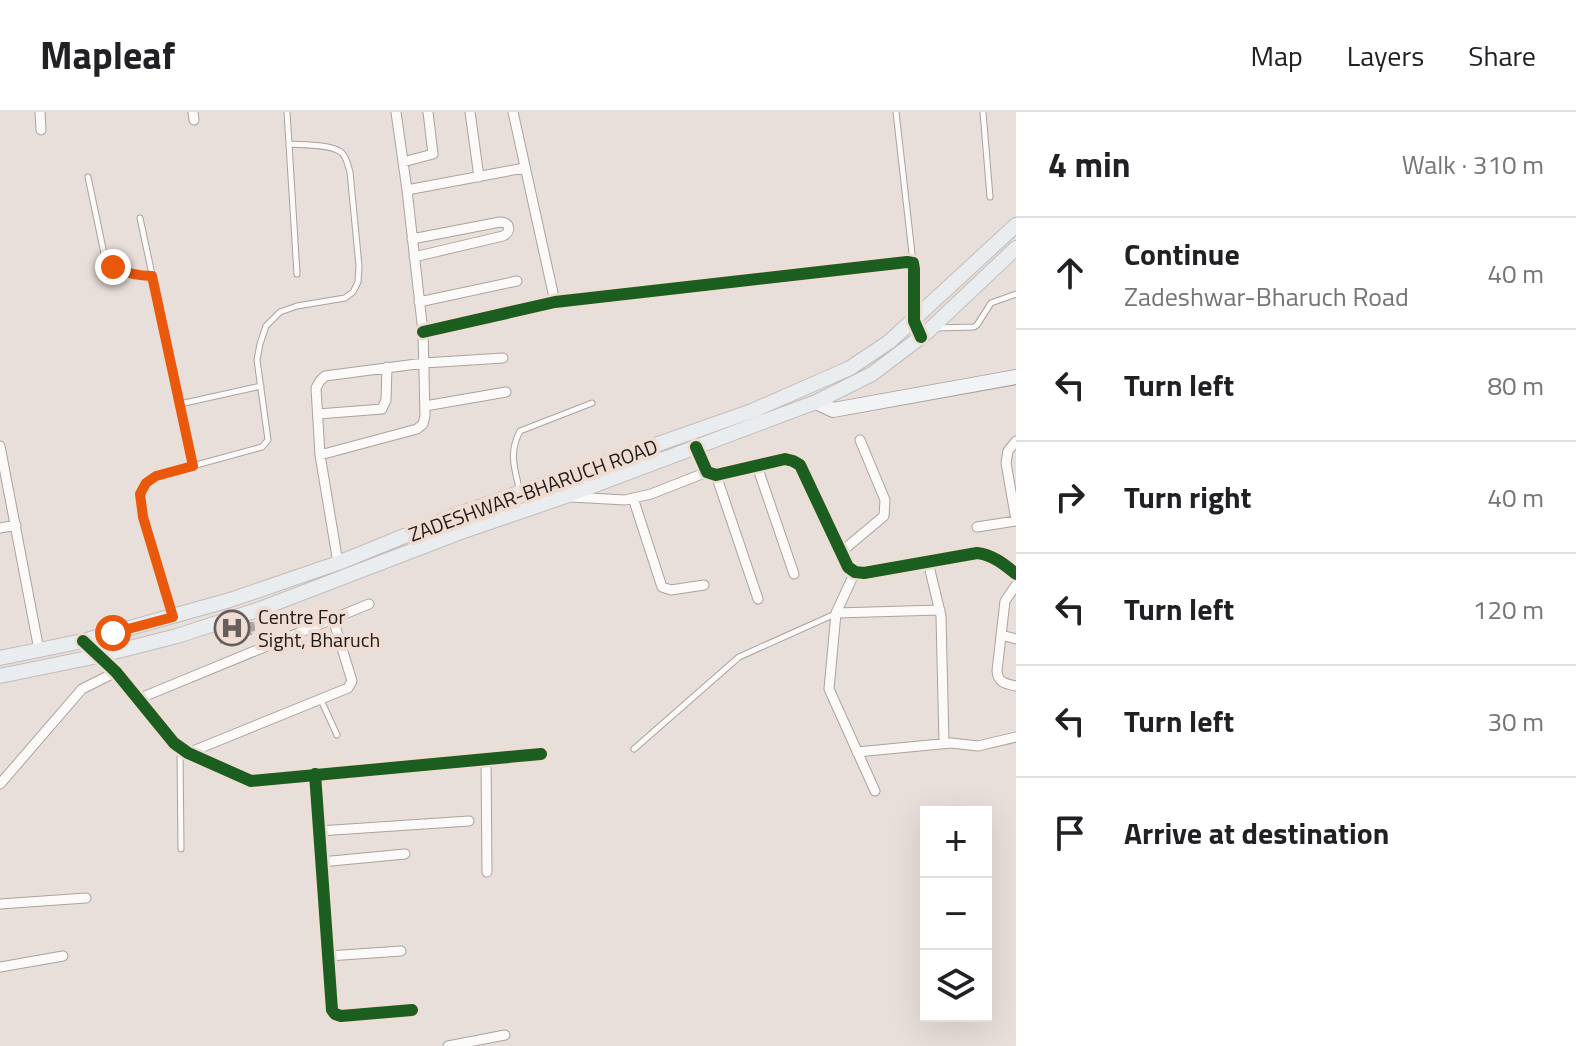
<!DOCTYPE html>
<meta charset="utf-8">
<style>
:root{--surface:#fff;--page:#f2f2f2;--text:#202124;--muted:#757577;--line:#e0e0e0}
body{margin:0;font-family:"Titillium Web",sans-serif;background:var(--page);color:var(--text)}
.controls{position:absolute;right:24px;bottom:24px;display:grid;overflow:hidden;border-radius:0px;box-shadow:0 8px 32px #0002}
.controls button{width:72px;height:72px;display:grid;place-items:center;padding:0;border:0;border-bottom:2px solid var(--line);background:var(--surface);color:var(--text);font:40px sans-serif}
.stop{position:absolute;width:24px;height:24px;margin:-18px;border:6px solid #ea580c;border-radius:50%;background:#fff}
.stop.end{background:#ea580c;border-color:#fff;box-shadow:0 2px 8px #0008}
.list{margin:0;padding:0;list-style:none}
h2{display:flex;justify-content:space-between;align-items:center;height:104px;margin:0;padding:0 32px;font-size:34px}
h2 small{font-size:26px;font-weight:400;color:var(--muted)}
.list li{display:grid;grid-template-columns:52px 1fr auto;gap:24px;align-items:center;box-sizing:border-box;height:112px;padding:0 32px;border-top:2px solid var(--line)}
.list b{display:block;font-size:30px;white-space:nowrap}
.list p{margin:0;font-size:26px;white-space:nowrap;color:var(--muted)}
.list em{font-size:26px;font-style:normal;color:var(--muted)}
.icon{flex:none;width:44px;height:44px;fill:none;stroke:currentColor;stroke-width:2;stroke-linecap:round;stroke-linejoin:round}
.map{position:relative;flex:none;width:1016px;height:934px;overflow:hidden}
header{display:flex;align-items:center;gap:48px;box-sizing:border-box;height:112px;padding:0 40px;background:var(--surface);border-bottom:2px solid var(--line)}
header strong{font-size:38px}
nav{display:flex;gap:44px;margin-inline-start:auto;font-size:28px}
main{display:flex}
aside{flex:1;background:var(--surface)}
.map>svg:first-child{display:block}
.building{fill:#cec6c2;stroke:#b2aaa7;stroke-width:2;filter:url(#shadow)}
.lines{fill:none;stroke-linecap:round;stroke-linejoin:round}
.lane-casing{stroke:#aaa29f;stroke-width:7}
.street-casing{stroke:#aaa29f;stroke-width:11}
.secondary-casing{stroke:#aaa29f;stroke-width:16}
.primary-casing{stroke:#c2bdba;stroke-width:16}
.lane{stroke:#fcfaf9;stroke-width:5}
.street{stroke:#fcfaf9;stroke-width:9}
.secondary{stroke:#f2f3f4;stroke-width:14}
.primary{stroke:#e9edf0;stroke-width:14}
.cycleway-casing{stroke:#efddd4;stroke-width:17}
.cycleway{stroke:#1b5e20;stroke-width:12}
.route{stroke:#ea580c;stroke-width:10}
.labels{text-anchor:middle;dominant-baseline:central;stroke-width:8;stroke-linejoin:round;paint-order:stroke}
.street-label{font-size:20px;fill:#1f1916;stroke:#efddd4}
.poi-label{font-size:20px;fill:#1f1916;stroke:#efddd4;text-anchor:start}
</style>
<header>
<strong>Mapleaf</strong>
<nav><a>Map</a><a>Layers</a><a>Share</a></nav>
</header>
<main>
<div class="map">
<svg width="1016" height="934" viewBox="0 0 1016 934">
<defs>
<filter id="shadow"><feDropShadow dx="4.5" dy="-4.5" stdDeviation="0" flood-color="#0004"/></filter>
</defs>
<rect width="100%" height="100%" fill="#e9dfda"/>
<path class="building" d="M247 512 251 522 221 531 218 521Z"/>
<g class="lines">
<g class="lane-casing">
<path id="lane" d="M287 0 297 162
M896 0 913 150
M983 0 990 85
M88 65 105 146C118 160 133 164 152 164
M140 106 193 354
M936 216 974 215 977 213 991 191 1016 182
M180 292 261 274
M520 380C515 357 508 342 520 319L592 291
M172 500 143 405 140 382 146 371 156 364 262 335 268 328 257 248 260 232 266 214 280 200 297 194 345 186 353 180 358 170 359 154 350 60C348 54 347 46 342 41 333 32 302 33 289 32
M321 588 337 623
M634 637 739 545 835 502
M180 638 181 737"/>
</g>
<g class="street-casing">
<path id="street" d="M40 0 41 18
M193 0 194 8
M470 0 479 65
M513 0 555 190
M403 50 433 42 428 0
M407 78 524 56
M412 127 500 110C510 110 512 119 503 124L414 145
M419 190 517 169
M423 220 555 190 907 150 913 151 914 157V209L921 225
M425 294 506 280
M318 302 382 297 386 288 387 255
M1016 329 1008 339 1006 351 1016 408
M0 334 39 538
M696 335 707 360 716 363 785 347 793 349 800 353 848 455 855 460 864 461 977 441C993 443 1004 452 1016 462
M320 343 417 317 423 312 425 304 423 220 407 78 396 0
M757 354 794 462
M716 363 758 487
M571 385 625 388 651 382 707 360
M633 386 662 475 671 478 704 473
M977 415 1016 409
M0 416 16 413
M841 440 884 404 885 388 860 328
M928 450 941 504 944 631
M338 451 320 343 316 276 320 269 325 264 424 251 503 246
M855 460 836 501 829 577 875 679
M1016 473 1005 489 997 559C998 571 1006 572 1016 574
M836 501 940 498
M1001 523 1016 527
M83 529 116 560 174 631 188 641 251 669 541 642
M138 587 369 492
M857 640 951 631 978 634 1016 625
M188 641 348 576 352 569 333 507
M486 646 487 760
M315 662 332 898 335 902 341 904 412 898
M0 672 82 577 116 560
M319 719 469 709
M321 750 405 742
M0 792 86 786
M328 844 401 839
M0 855 63 844
M448 934 505 923"/>
</g>
<g class="secondary-casing">
<path id="secondary" d="M816 290 833 298 1016 265"/>
</g>
<g class="primary-casing">
<path id="primary" d="M0 546 83 529 230 488 338 451 456 403 752 299 850 256 889 230 1016 113
M0 564 98 544 177 524 260 497 461 420 563 385 816 290 872 262 925 222 1016 136"/>
</g>
<use href="#lane" class="lane"/>
<use href="#street" class="street"/>
<use href="#secondary" class="secondary"/>
<use href="#primary" class="primary"/>
<g class="cycleway-casing">
<path id="cycleway" d="M423 220 555 190 907 150 913 151 914 157V209L921 225
M696 335 707 360 716 363 785 347 793 349 800 353 848 455 855 460 864 461 977 441C993 443 1004 452 1016 462
M83 529 116 560 174 631 188 641 251 669 541 642
M315 662 332 898 335 902 341 904 412 898"/>
</g>
<use href="#cycleway" class="cycleway"/>
</g>
<g class="lines">
<path class="route" d="M113 155C126 161 138 164 152 164L193 354 156 364 146 371 140 382 143 405 173 505 113 521"/>
</g>
<defs>
<g id="hospital-ring" transform="scale(1.8)"><circle r="9.5" fill="#efddd4" stroke="#665e5b" stroke-width="1.5"/><path d="M-5-5h3v3.5h4V-5h3V5h-3V1.5h-4V5h-3Z" fill="#665e5b"/></g>
</defs>
<g fill-rule="evenodd">
<use href="#hospital-ring" x="232" y="516"/>
</g>
<g class="labels">
<g class="street-label">
<text transform="translate(533 378) rotate(-20)">ZADESHWAR-BHARUCH ROAD</text>
</g>
<g class="poi-label">
<text x="258" y="504">Centre For<tspan x="258" dy="23">Sight, Bharuch</tspan></text>
</g>
</g>
</svg>
<div class="controls">
<button>+</button>
<button>−</button>
<button><svg class="icon" aria-label="layers" viewBox="0 0 24 24"><path d="M12 4l9 5-9 5-9-5zM3 14l9 5 9-5"/></svg></button>
</div>
<div class="stop" style="left:113px;top:521px"></div>
<div class="stop end" style="left:113px;top:155px"></div>
</div>
<aside>
<h2>4 min<small>Walk · 310 m</small></h2>
<ul class="list">
<li><svg class="icon" aria-label="ahead" viewBox="0 0 24 24"><path d="M12 20V5M6 11l6-6 6 6"/></svg><div><b>Continue</b><p>Zadeshwar-Bharuch Road</p></div><em>40 m</em></li>
<li><svg class="icon" aria-label="left" viewBox="0 0 24 24"><path d="M17 20v-9H6M10 6l-5 5 5 5"/></svg><div><b>Turn left</b></div><em>80 m</em></li>
<li><svg class="icon" aria-label="right" viewBox="0 0 24 24"><path d="M7 20v-9h11M14 6l5 5-5 5"/></svg><div><b>Turn right</b></div><em>40 m</em></li>
<li><svg class="icon" aria-label="left" viewBox="0 0 24 24"><path d="M17 20v-9H6M10 6l-5 5 5 5"/></svg><div><b>Turn left</b></div><em>120 m</em></li>
<li><svg class="icon" aria-label="left" viewBox="0 0 24 24"><path d="M17 20v-9H6M10 6l-5 5 5 5"/></svg><div><b>Turn left</b></div><em>30 m</em></li>
<li><svg class="icon" aria-label="arrive" viewBox="0 0 24 24"><path d="M6 21V4h12l-3 4 3 4H6"/></svg><div><b>Arrive at destination</b></div></li>
</ul>
</aside>
</main>
